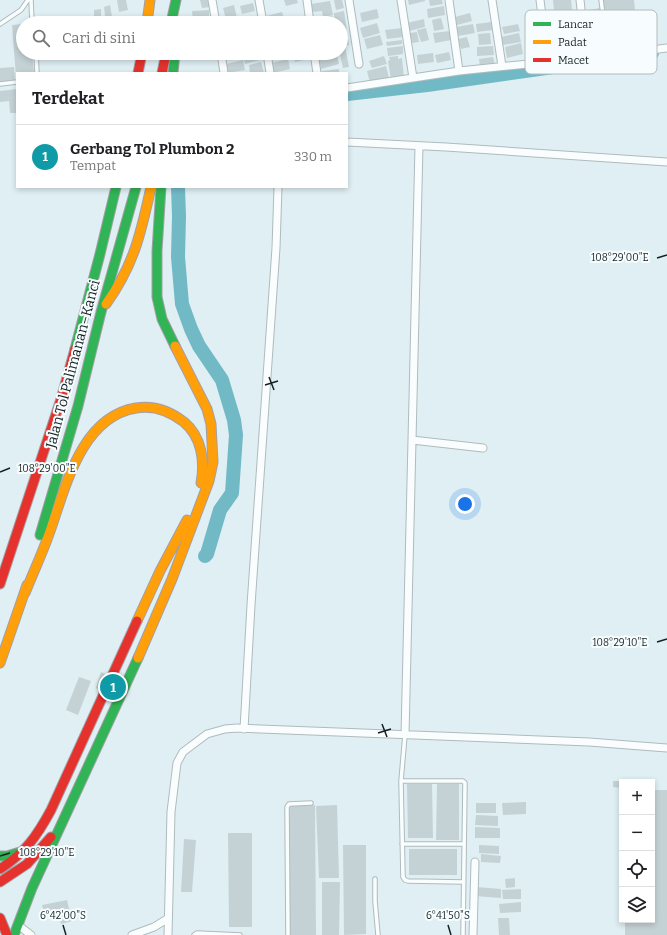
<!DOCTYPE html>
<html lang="id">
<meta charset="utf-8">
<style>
:root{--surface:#fff;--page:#f2f2f2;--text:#202124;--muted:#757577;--line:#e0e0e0;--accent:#111827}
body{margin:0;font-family:Bitter,serif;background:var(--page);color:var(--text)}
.controls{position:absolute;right:12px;bottom:12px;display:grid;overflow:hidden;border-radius:0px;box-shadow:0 2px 6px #0003}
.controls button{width:36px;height:36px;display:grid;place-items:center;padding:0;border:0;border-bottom:1px solid var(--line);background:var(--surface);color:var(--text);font:20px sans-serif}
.you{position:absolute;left:465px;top:504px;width:14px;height:14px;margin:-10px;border:3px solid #fff;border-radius:50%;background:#1a73e8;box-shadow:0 0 0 6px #1a73e833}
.badge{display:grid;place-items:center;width:26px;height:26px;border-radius:50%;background:var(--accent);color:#fff;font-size:13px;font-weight:700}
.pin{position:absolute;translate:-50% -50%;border:2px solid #fff;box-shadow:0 1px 4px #0006}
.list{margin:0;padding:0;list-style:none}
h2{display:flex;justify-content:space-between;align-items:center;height:52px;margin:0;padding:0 16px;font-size:17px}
h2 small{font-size:13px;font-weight:400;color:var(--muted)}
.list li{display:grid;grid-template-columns:26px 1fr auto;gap:12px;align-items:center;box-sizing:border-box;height:64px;padding:0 16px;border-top:1px solid var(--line)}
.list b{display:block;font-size:15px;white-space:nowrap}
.list p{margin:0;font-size:13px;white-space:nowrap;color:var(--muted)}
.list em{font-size:13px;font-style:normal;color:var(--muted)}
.icon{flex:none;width:22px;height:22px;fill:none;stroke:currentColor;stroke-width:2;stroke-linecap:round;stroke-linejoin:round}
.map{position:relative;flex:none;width:667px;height:935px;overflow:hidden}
.search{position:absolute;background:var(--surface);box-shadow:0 2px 6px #0003;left:16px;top:16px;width:332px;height:44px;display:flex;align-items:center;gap:10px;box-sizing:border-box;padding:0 14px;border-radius:22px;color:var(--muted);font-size:15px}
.panel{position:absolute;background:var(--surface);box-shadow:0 2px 6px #0003;left:16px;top:72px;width:332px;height:116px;border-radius:0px}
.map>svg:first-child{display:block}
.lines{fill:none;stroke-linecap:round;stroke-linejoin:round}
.river{stroke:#72b9c6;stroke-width:14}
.building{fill:#c5d2d5}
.lane-casing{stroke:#afbbbe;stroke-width:5.5}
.street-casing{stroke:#afbbbe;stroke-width:9}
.fast-casing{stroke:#a49fa6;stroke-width:11}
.slow-casing{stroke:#a49fa6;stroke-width:11}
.jam-casing{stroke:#a49fa6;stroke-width:11}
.lane{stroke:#fafdfd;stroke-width:3.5}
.street{stroke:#fafdfd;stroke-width:7}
.fast{stroke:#30b455;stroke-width:9}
.slow{stroke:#ff9f0a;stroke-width:9}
.jam{stroke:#e5322d;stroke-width:9}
.ticks{fill:none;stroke:#162124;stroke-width:1.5}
.labels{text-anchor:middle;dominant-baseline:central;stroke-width:4;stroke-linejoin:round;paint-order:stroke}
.street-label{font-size:14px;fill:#162124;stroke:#f7fdfe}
.key{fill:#f7fdfe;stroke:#b4bbbd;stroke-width:1}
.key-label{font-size:11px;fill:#162124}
.ticks-label{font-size:10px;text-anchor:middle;fill:#162124;stroke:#f7fdfe;stroke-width:4;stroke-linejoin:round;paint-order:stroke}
</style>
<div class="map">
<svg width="667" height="935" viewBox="0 0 667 935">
<rect width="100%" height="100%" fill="#dfeff3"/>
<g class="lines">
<path class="river" d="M347 94 427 85 652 53
M178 187 179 216 178 257 182 304 191 329 199 346 222 380 234 420 236 435 232 493 220 510 207 554 205 556"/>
</g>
<path class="building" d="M117 0H126L128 10 119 12Z
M200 0H208L210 7 202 8Z
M284 0H297L298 3 286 6Z
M334 0H342L344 8 336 10Z
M408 0H425V1L409 5Z
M429 0H442L443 4 430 6Z
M553 0H571L573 20 555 22Z
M602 0H634L635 10 604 14Z
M330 1 333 15 323 17 322 11 312 12 311 4Z
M253 3 255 11 242 14 240 6Z
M110 5 113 23H106L104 7Z
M234 5 238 23H227L223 8Z
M444 6 445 15 428 18 427 9Z
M600 8 601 14 585 17 584 11Z
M101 9V18L94 19V10Z
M377 9 379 18 362 22 360 13Z
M209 10V21H193L192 11Z
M344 11 349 45 341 46V23H335L334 13Z
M282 12 285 22 267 23 266 16Z
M470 13 472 21 457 25 455 17Z
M304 16 305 23H286L285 19Z
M332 16 333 23H314L313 19Z
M441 18 444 29 434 31 432 20Z
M424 19 425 27 409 31 407 23Z
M491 22 493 30 477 32 476 24Z
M377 23 380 33 363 38 360 28Z
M23 24V53H32L34 73H17V77H16L12 25Z
M473 24 475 33 458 36 456 27Z
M518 24 520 31 504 34 502 27Z
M402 28 403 37 387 39 385 30Z
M426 28 429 40 421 42 417 30Z
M450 31 451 40 435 43 433 33Z
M417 32 419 42 412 43 410 33Z
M490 33 491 44 479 45 478 34Z
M519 33 521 42 503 45 501 37Z
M380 35 383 45 367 49 364 39Z
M467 37 470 47 461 49 458 39Z
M402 40V44L387 46 386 42Z
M521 43 523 54 507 58 505 47Z
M345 46 349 67 343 68 340 54 319 57 318 53H341V47Z
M403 46V54L388 56 387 48Z
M493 46 494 55 477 56V47Z
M449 52 451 60 437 63 435 55Z
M258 53 260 60 245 64 243 56Z
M268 53H292V57L269 60Z
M293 53H307L308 59 295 62Z
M433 53 434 62 418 64 417 55Z
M337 56 339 64 321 69 319 60Z
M384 56 387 64 372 68 369 61Z
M398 56V59L402 58 404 78 391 80 388 61 390 60 389 57Z
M493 57 495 65 480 68 479 59Z
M288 59 290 69 273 73 271 63Z
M243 60 245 70 228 73 226 64Z
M261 62 264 73H250L249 65Z
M386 66 389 78 370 83 367 71Z
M14 67 15 81 0 82V68Z
M339 69V73H322V71Z
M17 89V113H10L9 101 0 102V91Z
M101 672 131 686 123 702 96 688Z
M79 677 91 681 78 715 66 710Z
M613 781H622V788L613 787Z
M407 784H432L433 838H408Z
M437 784H459V840H436Z
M652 790H667V935H625V920H652Z
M526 802V814L503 815 502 803Z
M476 803H496V813H476Z
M288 805H315L316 935H289Z
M337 805 339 878H319L316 806Z
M476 815 498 816V826L475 825Z
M475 827 500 828V838H475Z
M228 833H252V927H229Z
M184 839 196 840 192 892H181Z
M343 845H366V934L344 935Z
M479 845 499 846V854L479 853Z
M409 849H457V875H409Z
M481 854 501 856 500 863 481 862Z
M515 878V887L506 888 505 879Z
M322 882H340L339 935H322Z
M476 887 501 889V898L475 896Z
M521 889V899H503L502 890Z
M67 900 72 921 61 924 59 913 45 917 42 905Z
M521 902V912L500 913 499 904Z
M498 918H509L510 935H499Z"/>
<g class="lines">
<g class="lane-casing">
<path id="lane" d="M31 0 32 23
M601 0C602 5 602 12 604 16 611 29 633 19 644 16
M0 24 21 10 28 0
M36 53 37 73
M0 84 17 82
M405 735 401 781 403 877 405 880 408 881 463 882
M401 781H463L465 783 463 935
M402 844H464
M375 879V901L378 935
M194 935 197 933 240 935
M288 935 287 807 289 804 311 803"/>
</g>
<g class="street-casing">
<path id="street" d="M212 0 216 23
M259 0 263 23
M307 0 310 23
M349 0 359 64
M401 0 413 78
M449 0 459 71
M492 0 502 66
M540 0 548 62
M580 0 586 56
M221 53 224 73
M267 53 270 73
M314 53 317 73
M347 88 459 71 548 62 586 56 628 53 667 48
M347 142 446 147 667 162
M412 440 483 448
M244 729 251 605 276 248 278 187
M405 735 419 146
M18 925 31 935
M132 935 154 927 167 919
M168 935 171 812 177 763 183 752 207 734 225 729 237 728 589 742 667 748
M473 935 475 862"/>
</g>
<g class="fast-casing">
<path id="fast" d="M171 23 176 0
M173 73 175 53
M161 187 157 251V297L162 319 175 346
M75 349 100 254 116 187
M40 535 78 406 101 312 136 187
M0 856H7L20 852
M14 935 32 888 138 658"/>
</g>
<g class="slow-casing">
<path id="slow" d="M147 23 150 0
M106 304C134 265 141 233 151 187
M25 593C33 573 42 554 49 534 65 490 80 417 136 408 153 405 170 411 184 422 202 437 205 462 201 483
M137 621 160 571 187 520
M138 658 172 579 209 481 213 462 211 424 207 409 175 346
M0 663 27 585"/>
</g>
<g class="jam-casing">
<path id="jam" d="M138 73 142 53
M162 73 166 53
M0 584 61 399 75 349
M0 869C25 853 37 836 51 810L137 621
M0 882 27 864 51 837
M0 918 7 935"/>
</g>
<use href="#lane" class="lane"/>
<use href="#street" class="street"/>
<use href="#fast" class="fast"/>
<use href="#slow" class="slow"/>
<use href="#jam" class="jam"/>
</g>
<path class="ticks" d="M657 258 667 255M269 377 274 390M265 385 278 381M0 472 10 468M657 642 667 639M382 724 387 737M378 733 391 729M0 856 10 853M63 925 66 935M448 925 451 935"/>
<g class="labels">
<g class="street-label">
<text transform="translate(73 364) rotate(-75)">Jalan Tol Palimanan–Kanci</text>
</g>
</g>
<rect x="525" y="10" width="132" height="64" rx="6" class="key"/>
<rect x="533" y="22" width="18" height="4" fill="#30b455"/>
<rect x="533" y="40" width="18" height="4" fill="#ff9f0a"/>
<rect x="533" y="58" width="18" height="4" fill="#e5322d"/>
<g class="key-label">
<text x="558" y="28">Lancar</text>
<text x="558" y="46">Padat</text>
<text x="558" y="64">Macet</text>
</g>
<g class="ticks-label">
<text x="620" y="261">108°29'00"E</text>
<text x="47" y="472">108°29'00"E</text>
<text x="620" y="646">108°29'10"E</text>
<text x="47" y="856">108°29'10"E</text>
<text x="63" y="919">6°42'00"S</text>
<text x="448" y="919">6°41'50"S</text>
</g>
</svg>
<div class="controls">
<button>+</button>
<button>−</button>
<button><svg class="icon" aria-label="locate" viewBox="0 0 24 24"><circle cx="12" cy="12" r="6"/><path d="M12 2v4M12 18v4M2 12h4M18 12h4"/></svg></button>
<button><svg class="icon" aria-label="layers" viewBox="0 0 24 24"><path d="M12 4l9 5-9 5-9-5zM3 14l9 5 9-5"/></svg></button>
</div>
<div class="you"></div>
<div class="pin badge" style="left:113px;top:687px;background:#0f9aa8">1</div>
<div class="search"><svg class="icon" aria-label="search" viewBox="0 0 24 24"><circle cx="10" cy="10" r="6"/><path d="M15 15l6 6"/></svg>Cari di sini</div>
<section class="panel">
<h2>Terdekat<small></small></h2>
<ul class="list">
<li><span class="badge" style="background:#0f9aa8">1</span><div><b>Gerbang Tol Plumbon 2</b><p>Tempat</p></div><em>330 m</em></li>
</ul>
</section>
</div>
